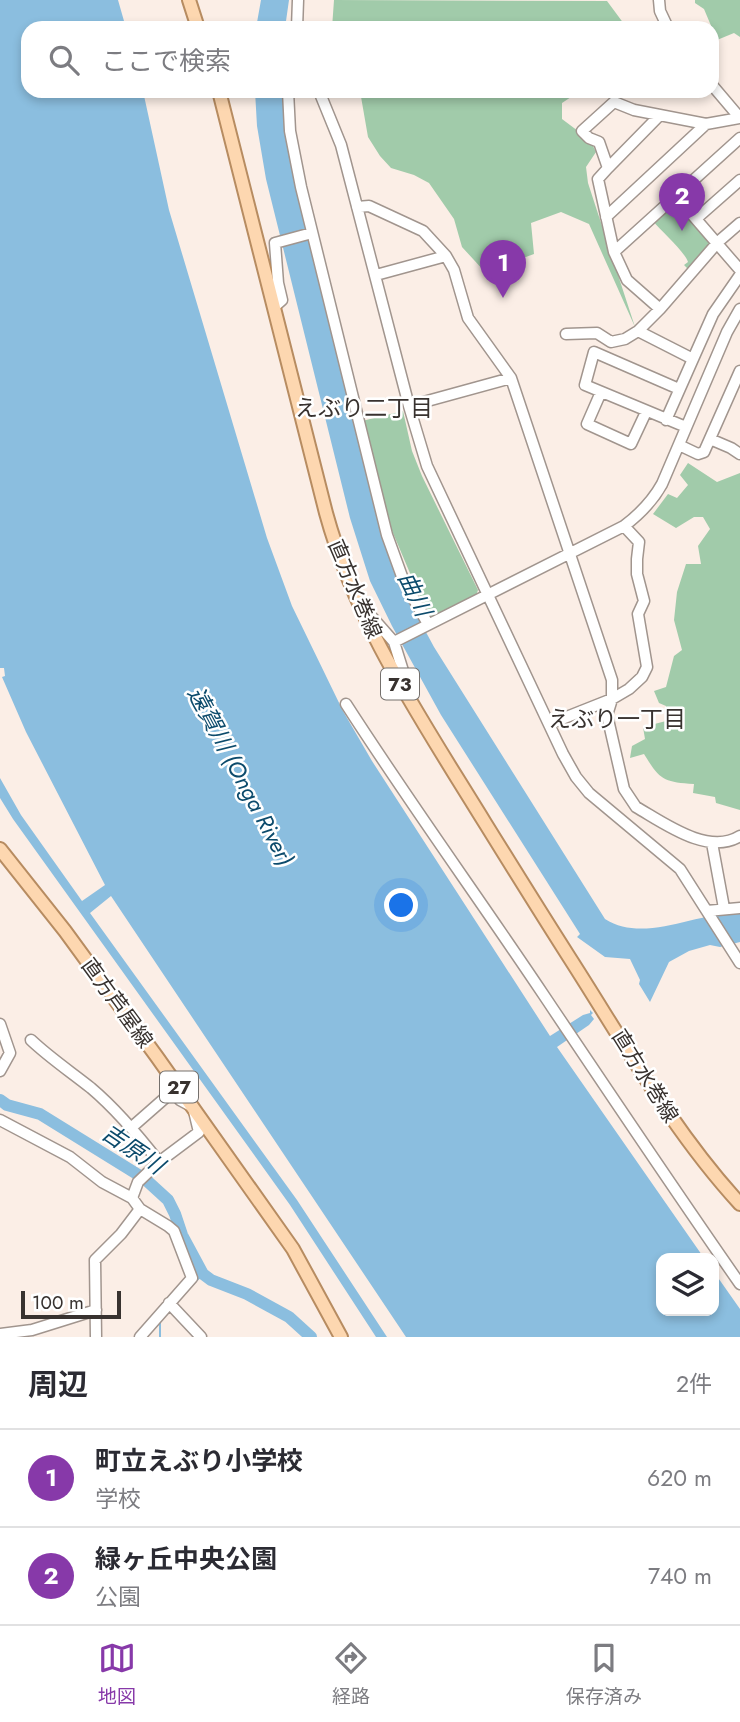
<!DOCTYPE html>
<html lang="ja">
<meta charset="utf-8">
<style>
:root{--surface:#fff;--page:#f7f7f7;--text:#2b2b33;--muted:#7c7c81;--line:#e1e1e2;--accent:#8739a9}
body{margin:0;font-family:Jost,"Noto Sans JP",sans-serif;background:var(--page);color:var(--text)}
.controls{position:absolute;right:21px;bottom:21px;display:grid;overflow:hidden;border-radius:14px;box-shadow:0 4px 10px #0003}
.controls button{width:63px;height:63px;display:grid;place-items:center;padding:0;border:0;border-bottom:2px solid var(--line);background:var(--surface);color:var(--text);font:35px sans-serif}
.scale{position:absolute;left:21px;bottom:18px;width:100px;box-sizing:border-box;padding-left:7px;border:4px solid #38322f;border-top:0;font-size:19px;line-height:24px;white-space:nowrap;color:#38322f;-webkit-text-stroke:5px #fff;paint-order:stroke}
.you{position:absolute;left:402px;top:906px;width:24px;height:24px;margin:-18px;border:5px solid #fff;border-radius:50%;background:#1a73e8;box-shadow:0 0 0 10px #1a73e833}
.badge{display:grid;place-items:center;width:46px;height:46px;border-radius:50%;background:var(--accent);color:#fff;font-size:23px;font-weight:700}
.pin{position:absolute;translate:-50% -58px;filter:drop-shadow(0 2px 4px #0008)}
.pin::after{content:'';position:absolute;top:37px;width:24px;height:21px;background:inherit;clip-path:polygon(0 0,100% 0,50% 100%)}
.list{margin:0;padding:0;list-style:none}
h2{display:flex;justify-content:space-between;align-items:center;height:91px;margin:0;padding:0 28px;font-size:30px}
h2 small{font-size:23px;font-weight:400;color:var(--muted)}
.list li{display:grid;grid-template-columns:46px 1fr auto;gap:21px;align-items:center;box-sizing:border-box;height:98px;padding:0 28px;border-top:2px solid var(--line)}
.list b{display:block;font-size:26px;white-space:nowrap}
.list p{margin:0;font-size:23px;white-space:nowrap;color:var(--muted)}
.list em{font-size:23px;font-style:normal;color:var(--muted)}
.icon{flex:none;width:38px;height:38px;fill:none;stroke:currentColor;stroke-width:2;stroke-linecap:round;stroke-linejoin:round}
.map{position:relative;flex:none;width:740px;height:1337px;overflow:hidden}
.search{position:absolute;background:var(--surface);box-shadow:0 4px 10px #0003;left:21px;right:21px;top:21px;height:77px;display:flex;align-items:center;gap:18px;box-sizing:border-box;padding:0 24px;border-radius:21px;color:var(--muted);font-size:26px}
.sheet{height:287px;background:var(--surface)}
nav{display:flex;justify-content:space-around;align-items:center;box-sizing:border-box;height:98px;border-top:2px solid var(--line);background:var(--surface);font-size:19px;color:var(--muted)}
nav a{display:grid;justify-items:center;gap:4px}
nav .on{color:var(--accent)}
.map>svg:first-child{display:block}
.green{fill:#a1cbaa}
.water{fill:#8bbedf}
.lines{fill:none;stroke-linecap:round;stroke-linejoin:round}
.stream{stroke:#8bbedf;stroke-width:2}
.river{stroke:#8bbedf;stroke-width:12}
.minor-casing{stroke:#a1958e;stroke-width:13}
.major-casing{stroke:#b78c61;stroke-width:16}
.minor{stroke:#fff;stroke-width:10}
.major{stroke:#fdd7b0;stroke-width:12}
.labels{text-anchor:middle;dominant-baseline:central;stroke-width:5;stroke-linejoin:round;paint-order:stroke}
.shield{fill:#fff;stroke:#74706d;stroke-width:2}
.shield-label{font-size:19px;font-weight:bold;fill:#38322f}
.street-label{font-size:21px;fill:#38322f;stroke:#fff}
.neighbourhood-label{font-size:23px;fill:#38322f;stroke:#fff}
.water-label{font-size:23px;font-style:italic;fill:#0c4b6c;stroke:#fff}
</style>
<div class="map">
<svg width="740" height="1337" viewBox="0 0 740 1337">
<rect width="100%" height="100%" fill="#fbeee6"/>
<path class="green" d="M334 0 607 1 627 28H332Z
M695 0H740V37L734 33 717 40 704 9 695 3Z
M360 91H580L562 103V119L590 140 596 152 586 167 588 183 635 327 589 224 561 212 531 223 534 254 485 272 462 247 454 219 429 183 414 175 391 168 380 156 368 137Z
M677 202 711 240 712 246 689 270 684 265 688 262C685 252 661 231 653 221Z
M403 411 412 451 422 476 478 590 476 596 429 618 390 526 362 421Z
M688 463 717 482 740 473V810L716 803 715 797 693 793 694 784C663 782 660 780 644 754L630 758 632 746 645 739 643 727 666 721V706L659 703 654 691 666 687 674 656 682 650 674 620 677 592 686 564H701L698 546 710 529 703 517H694L676 528 653 514 668 494 677 498 688 485 680 475Z"/>
<path class="water" d="M0 0H118L126 28H28V91H143L169 210 267 538 292 606 343 711 372 761 550 1036 583 1015 590 1013V1010L593 1013 591 1015 594 1019 589 1025 557 1047 704 1258H661V1311H714V1272L740 1309V1337H406L111 896 90 913 297 1200 387 1337H376L290 1205 13 819 0 798V778L21 815 82 901 105 885 26 732 2 677 5 676 4 668H0Z
M261 0H289L285 28H256Z
M255 91H283L285 136 294 178 383 538 400 584 434 647 605 919C645 944 695 912 740 913V942L720 947 710 945 689 951 669 962 650 1002 639 984 640 980 630 959 605 957 577 937 580 934 441 715 392 626 370 581 350 518 266 179 257 126Z"/>
<g class="lines">
<path class="stream" d="M192 1285 203 1274
M160 1337V1321"/>
<path class="river" d="M0 1100 7 1105 40 1114 145 1179 168 1200 175 1214 182 1235 203 1274 211 1280 247 1294 289 1317 311 1337"/>
<g class="minor-casing">
<path id="minor" d="M659 0 660 11 668 28
M297 28 298 0
M712 85 740 118
M288 91 290 131 301 187 387 535 404 582 428 624
M319 91 341 145 409 406 427 466 563 754 576 777 589 793 680 869 740 963
M608 168 659 116
M676 196 740 270
M357 207 369 206 423 231 446 256 454 270 468 318 511 378 612 680V699L607 715 624 789 636 807C664 823 708 856 740 836
M606 217 706 124
M697 218 740 180
M614 252 740 138
M376 275 446 256
M274 307 282 300 278 283 275 243 312 233
M660 309 627 280 614 252 598 179 608 168 599 142 589 138 582 131 614 102 634 110 706 124 740 118
M638 331 693 359 713 314 740 275
M566 334 597 333 611 342 625 339 638 331 660 309 718 242 740 223
M679 389 594 352 585 385 686 427
M601 392 587 424 631 444 646 412
M409 406 511 378
M666 420 693 359
M710 439 731 448 740 454
M679 445 698 454 704 452 740 371
M366 606 372 617 394 642 408 687
M394 642 624 526C640 514 652 502 662 484L727 332 740 309
M346 704C409 802 478 897 543 994 608 1091 673 1188 740 1284
M549 724 612 699 629 689 642 677 647 667 638 614 644 601 637 574V559L639 542 624 526
M712 843 724 908
M707 911 740 908
M0 1024 10 1053 0 1071
M31 1040C50 1058 71 1072 91 1088 117 1110 138 1135 159 1162L138 1182 132 1198
M0 1120 70 1157 102 1182 132 1198 140 1209 168 1226 174 1231 192 1278 140 1337
M132 1127 173 1091 180 1100 193 1107 199 1132 159 1162
M169 1303 201 1337
M0 1334 32 1330 96 1310
M96 1337 95 1260 121 1234 140 1209"/>
</g>
<g class="major-casing">
<path id="major" d="M189 0 198 28
M219 91 326 513C352 608 402 689 454 773 492 834 530 896 569 957 623 1041 672 1130 740 1204
M0 849 65 931 157 1057 293 1249 341 1337"/>
</g>
<use href="#minor" class="minor"/>
<use href="#major" class="major"/>
</g>
<g class="labels">
<g class="shield">
<rect x="381" y="668.5" width="38" height="31" rx="5"/>
<rect x="160" y="1071.5" width="38" height="31" rx="5"/>
</g>
<g class="shield-label">
<text x="400" y="684">73</text>
<text x="179" y="1087">27</text>
</g>
<g class="street-label">
<text transform="translate(355 589) rotate(67)">直方水巻線</text>
<text transform="translate(117 1003) rotate(54)">直方芦屋線</text>
<text transform="translate(645 1076) rotate(58)">直方水巻線</text>
</g>
<g class="neighbourhood-label">
<text x="364" y="408">えぶり二丁目</text>
<text x="617" y="719">えぶり一丁目</text>
</g>
<g class="water-label">
<text transform="translate(415 594) rotate(64)">曲川</text>
<text transform="translate(241 776) rotate(62)">遠賀川 (Onga River)</text>
<text transform="translate(133 1149) rotate(34)">吉原川</text>
</g>
</g>
</svg>
<div class="controls">
<button><svg class="icon" aria-label="layers" viewBox="0 0 24 24"><path d="M12 4l9 5-9 5-9-5zM3 14l9 5 9-5"/></svg></button>
</div>
<div class="scale">100 m</div>
<div class="you"></div>
<div class="pin badge" style="left:503px;top:298px">1</div>
<div class="pin badge" style="left:682px;top:231px">2</div>
<div class="search"><svg class="icon" aria-label="search" viewBox="0 0 24 24"><circle cx="10" cy="10" r="6"/><path d="M15 15l6 6"/></svg>ここで検索</div>
</div>
<section class="sheet">
<h2>周辺<small>2件</small></h2>
<ul class="list">
<li><span class="badge">1</span><div><b>町立えぶり小学校</b><p>学校</p></div><em>620 m</em></li>
<li><span class="badge">2</span><div><b>緑ヶ丘中央公園</b><p>公園</p></div><em>740 m</em></li>
</ul>
</section>
<nav>
<a class="on"><svg class="icon" aria-label="map" viewBox="0 0 24 24"><path d="M3 6l6-2 6 2 6-2v14l-6 2-6-2-6 2zM9 4v14M15 6v14"/></svg>地図</a>
<a><svg class="icon" aria-label="directions" viewBox="0 0 24 24"><path d="M12 3l9 9-9 9-9-9zM9 14v-3h6M13 9l2 2-2 2"/></svg>経路</a>
<a><svg class="icon" aria-label="saved" viewBox="0 0 24 24"><path d="M7 4h10v16l-5-4-5 4z"/></svg>保存済み</a>
</nav>
